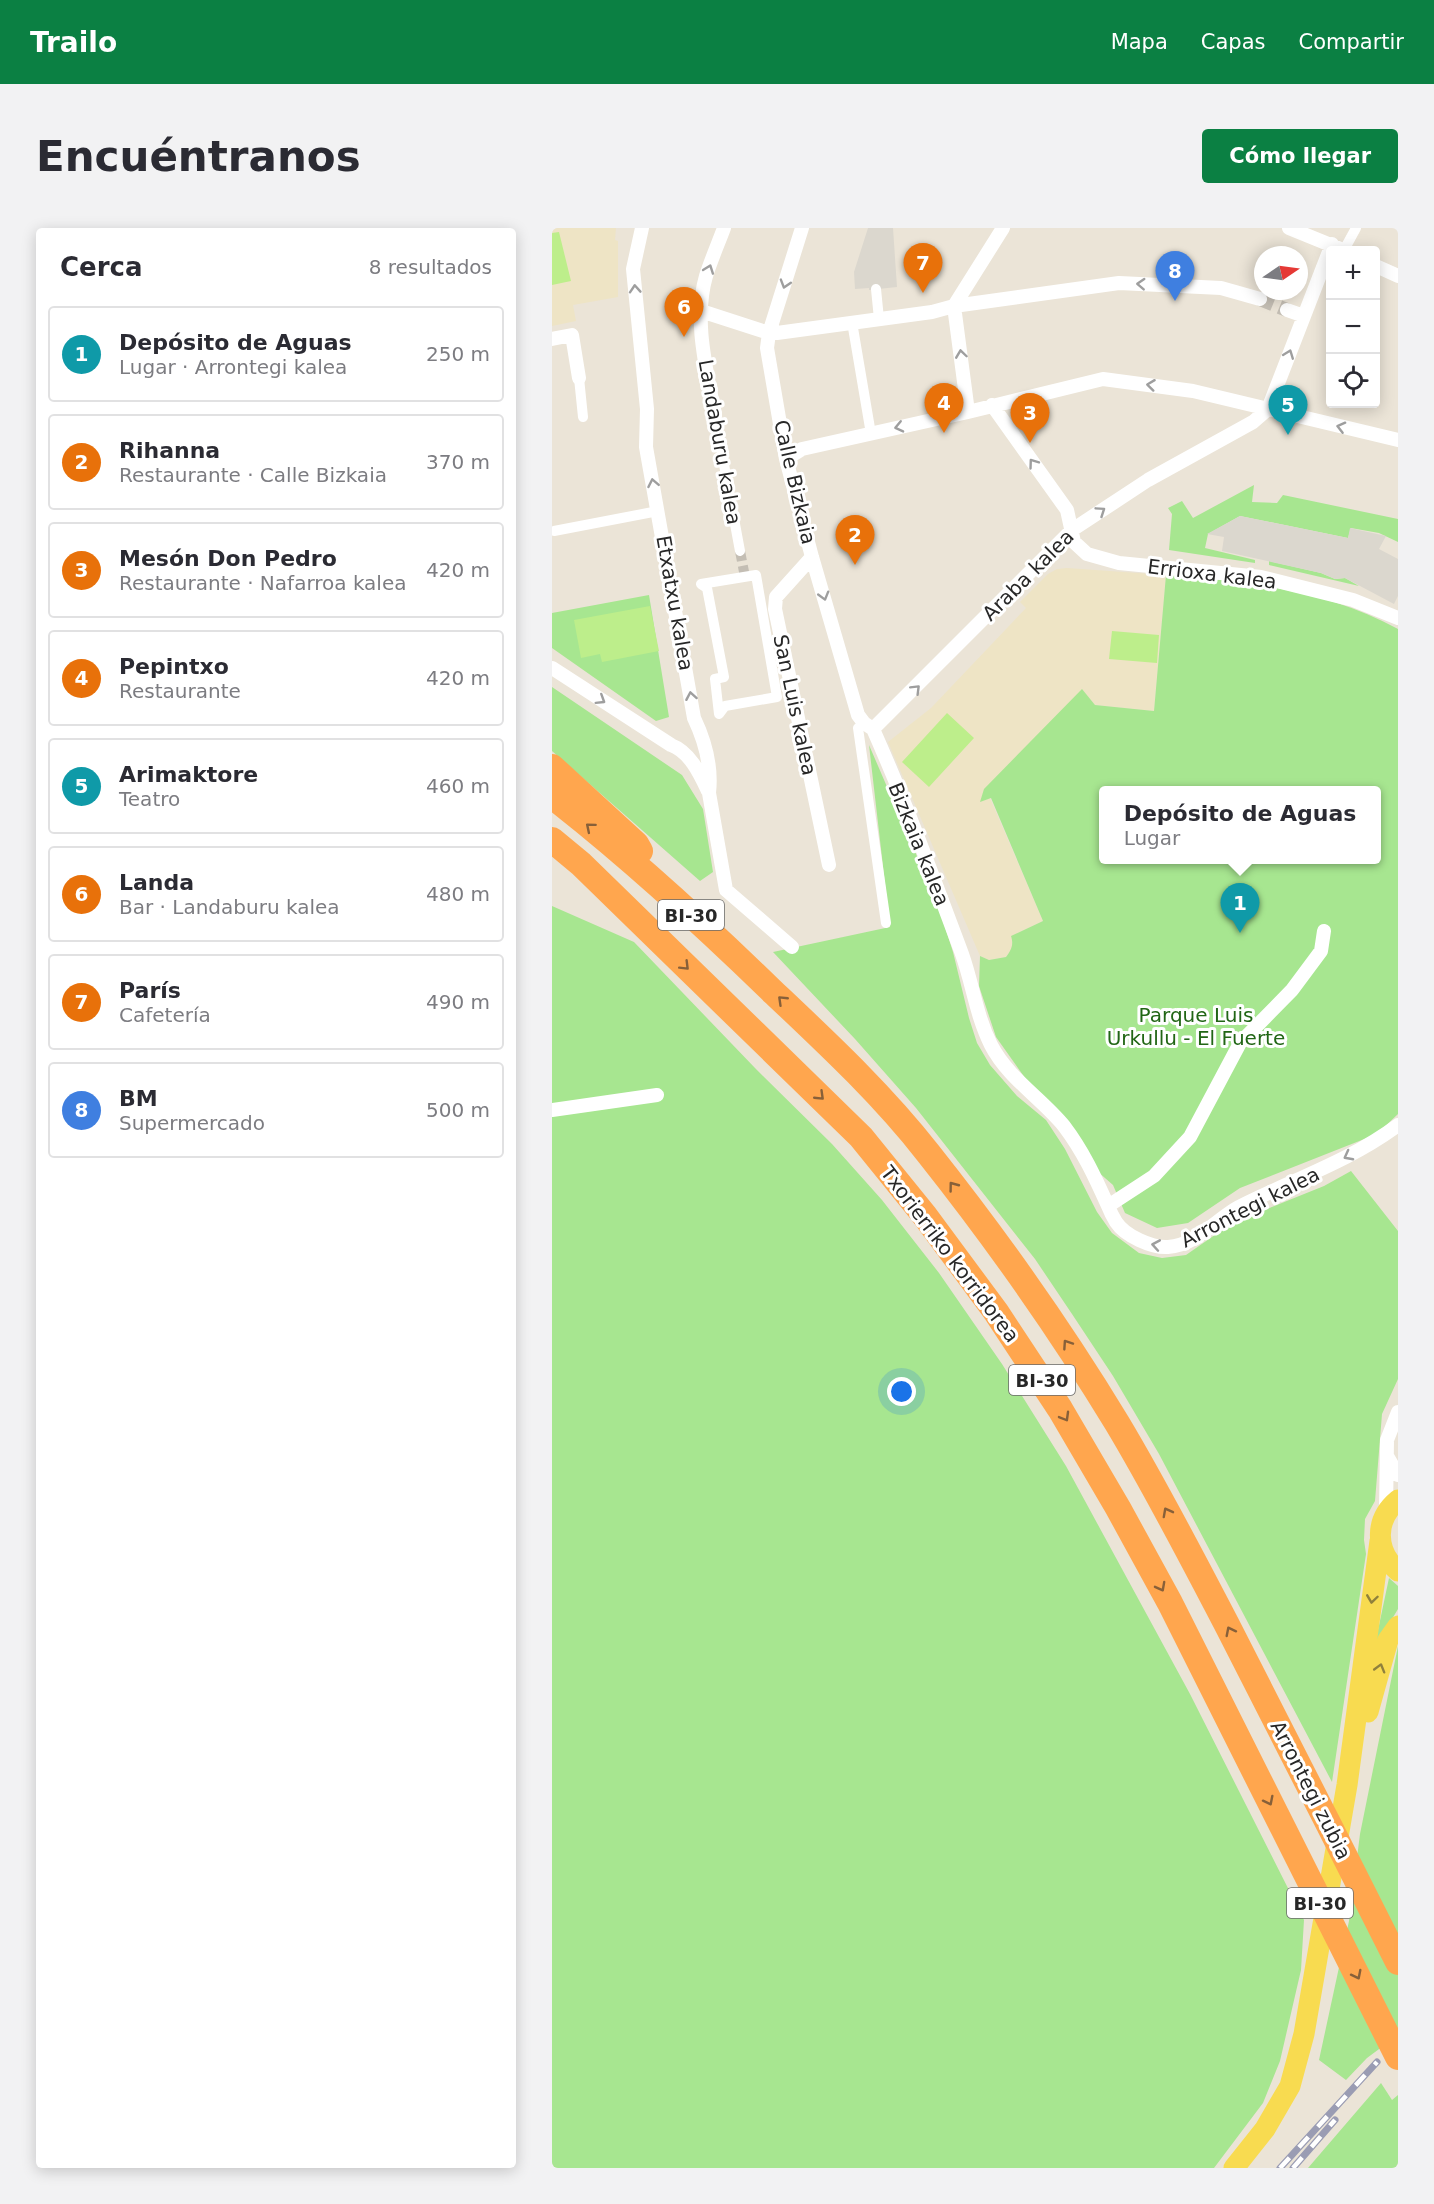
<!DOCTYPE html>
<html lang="es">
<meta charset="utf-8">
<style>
:root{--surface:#fff;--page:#f2f2f3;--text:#2b2b33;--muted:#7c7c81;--line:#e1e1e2;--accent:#0b8043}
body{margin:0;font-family:"DejaVu Sans",sans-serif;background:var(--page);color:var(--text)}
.controls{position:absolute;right:18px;top:18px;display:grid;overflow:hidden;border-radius:6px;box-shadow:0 3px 15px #0003}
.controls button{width:54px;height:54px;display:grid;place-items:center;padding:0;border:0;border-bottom:2px solid var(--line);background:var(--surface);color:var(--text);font:30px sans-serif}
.compass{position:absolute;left:702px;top:18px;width:54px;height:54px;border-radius:50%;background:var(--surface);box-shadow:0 3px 15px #0003;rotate:77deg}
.you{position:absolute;left:350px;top:1164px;width:21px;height:21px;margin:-15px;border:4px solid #fff;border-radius:50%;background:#1a73e8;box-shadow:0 0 0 9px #1a73e833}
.badge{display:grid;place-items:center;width:39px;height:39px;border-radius:50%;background:var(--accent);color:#fff;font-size:20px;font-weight:700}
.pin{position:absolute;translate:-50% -50px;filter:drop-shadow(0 2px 3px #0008)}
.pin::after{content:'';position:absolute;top:32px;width:21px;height:18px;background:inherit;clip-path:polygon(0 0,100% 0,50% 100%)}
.popup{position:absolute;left:547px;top:558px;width:282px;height:78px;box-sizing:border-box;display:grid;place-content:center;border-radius:6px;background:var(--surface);filter:drop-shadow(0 2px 4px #0005);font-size:20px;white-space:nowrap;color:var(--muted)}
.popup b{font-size:22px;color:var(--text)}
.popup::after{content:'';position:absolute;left:50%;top:100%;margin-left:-12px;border:12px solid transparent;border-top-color:var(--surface)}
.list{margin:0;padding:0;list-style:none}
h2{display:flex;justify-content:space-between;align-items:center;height:78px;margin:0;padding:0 24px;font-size:26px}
h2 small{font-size:20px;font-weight:400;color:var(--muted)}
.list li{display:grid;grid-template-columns:39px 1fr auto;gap:18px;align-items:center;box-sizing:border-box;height:96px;margin:0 12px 12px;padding:0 12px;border:2px solid var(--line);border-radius:6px}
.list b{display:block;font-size:22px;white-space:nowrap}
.list p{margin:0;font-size:20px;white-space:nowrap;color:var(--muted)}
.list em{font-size:20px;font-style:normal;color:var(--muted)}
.icon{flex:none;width:33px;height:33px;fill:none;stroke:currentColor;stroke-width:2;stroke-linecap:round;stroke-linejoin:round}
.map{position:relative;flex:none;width:846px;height:1940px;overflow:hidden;border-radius:6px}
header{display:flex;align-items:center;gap:36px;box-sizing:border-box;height:84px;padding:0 30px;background:var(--accent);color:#fff}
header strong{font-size:28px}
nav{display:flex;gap:33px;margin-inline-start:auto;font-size:21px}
.intro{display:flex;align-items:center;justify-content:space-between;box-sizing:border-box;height:144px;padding:0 36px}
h1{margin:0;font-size:42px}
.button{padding:15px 27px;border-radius:6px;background:var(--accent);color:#fff;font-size:21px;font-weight:700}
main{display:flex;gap:36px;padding:0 36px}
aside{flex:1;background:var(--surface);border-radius:6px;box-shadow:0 3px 15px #0003}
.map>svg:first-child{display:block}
.education{fill:#eee4c5}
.green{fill:#a7e690;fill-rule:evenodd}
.pitch{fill:#bdee8b}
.plaza{fill:#dbd7ce}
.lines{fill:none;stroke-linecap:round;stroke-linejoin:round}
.pedestrian-tunnel{stroke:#c4beb4;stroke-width:10;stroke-dasharray:10 5;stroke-linecap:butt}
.minor-tunnel{stroke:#c4beb4;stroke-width:14;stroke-dasharray:14 7;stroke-linecap:butt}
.pedestrian{stroke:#fff;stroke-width:10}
.minor{stroke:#fff;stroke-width:14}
.primary{stroke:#f8db50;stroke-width:21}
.motorway{stroke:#ffa64e;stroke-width:26}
.rail-casing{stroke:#9a9cb3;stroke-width:7}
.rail{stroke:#fff;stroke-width:4.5;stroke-dasharray:14;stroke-linecap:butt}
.oneway{stroke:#9e9e9e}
.oneway2{stroke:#886039}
.oneway3{stroke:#90813c}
.labels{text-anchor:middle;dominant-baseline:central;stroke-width:6;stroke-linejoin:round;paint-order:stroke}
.shield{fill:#fff;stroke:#686868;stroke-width:1.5}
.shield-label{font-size:18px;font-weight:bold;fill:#272727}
.street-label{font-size:20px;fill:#272727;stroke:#fff}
.park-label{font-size:20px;fill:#216615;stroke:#fff}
</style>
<header>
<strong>Trailo</strong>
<nav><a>Mapa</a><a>Capas</a><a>Compartir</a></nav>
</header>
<div class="intro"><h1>Encuéntranos</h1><a class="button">Cómo llegar</a></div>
<main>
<aside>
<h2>Cerca<small>8 resultados</small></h2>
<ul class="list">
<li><span class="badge" style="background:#0f9aa8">1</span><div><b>Depósito de Aguas</b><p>Lugar · Arrontegi kalea</p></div><em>250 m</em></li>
<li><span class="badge" style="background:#e8710a">2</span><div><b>Rihanna</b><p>Restaurante · Calle Bizkaia</p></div><em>370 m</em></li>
<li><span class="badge" style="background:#e8710a">3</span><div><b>Mesón Don Pedro</b><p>Restaurante · Nafarroa kalea</p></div><em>420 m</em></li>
<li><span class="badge" style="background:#e8710a">4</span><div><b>Pepintxo</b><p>Restaurante</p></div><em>420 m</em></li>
<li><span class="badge" style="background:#0f9aa8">5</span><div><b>Arimaktore</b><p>Teatro</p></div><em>460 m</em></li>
<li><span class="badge" style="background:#e8710a">6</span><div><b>Landa</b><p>Bar · Landaburu kalea</p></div><em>480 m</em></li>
<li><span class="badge" style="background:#e8710a">7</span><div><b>París</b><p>Cafetería</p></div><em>490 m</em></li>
<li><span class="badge" style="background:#3f7fe0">8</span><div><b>BM</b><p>Supermercado</p></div><em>500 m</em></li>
</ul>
</aside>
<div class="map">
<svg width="846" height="1940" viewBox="0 0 846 1940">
<rect width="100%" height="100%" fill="#ebe4d7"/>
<path class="education" d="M0 0H64L63 12 66 13V69L21 77 24 93 0 98Z
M515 340 614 347 602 483 543 477 530 462 429 573 438 570 491 693 460 708V721L454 729 437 732 428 728 336 514 379 480 474 380 468 374 496 346 505 341Z"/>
<path class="green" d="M702 257 700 274 725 275 731 267 846 291V314L827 305 799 300 796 310 688 288 656 306 653 320 703 332V335L617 322 620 286 616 280 630 273 641 290Z
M717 333 769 345 783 351 793 350 807 358 717 337Z
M614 347C693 353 775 362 846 401V886L825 906 688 960 636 995 605 1000 573 985 561 957 529 929 444 809 427 758 428 728 437 732 454 729C459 722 462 717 459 708L491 693 439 570 428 574 432 561 530 461 543 477 602 483ZM552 562H825V632H552Z
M97 367 117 489 104 493 0 420V385Z
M0 459 130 547 151 581 161 644 148 653 0 523Z
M317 517 386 677 401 724 417 790 425 815 438 837 465 868 494 892 513 921 545 984 560 1005 587 1025 610 1030 634 1027 680 995 772 958 799 943 846 1003V1151L830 1186 823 1273 813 1291 812 1312 814 1326 780 1554 607 1226 561 1148 520 1086 483 1031 364 880 303 811 221 724 338 699Z
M0 678 82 714 203 840 280 916 330 972 387 1045 450 1136 514 1238 638 1466 752 1692 749 1742 728 1833 711 1875 662 1940H0Z
M837 1350 846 1358V1381L831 1406 807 1492Z
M846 1418V1807L815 1830 794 1852 767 1832 797 1693 808 1606Z
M829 1855 840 1872 846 1867V1940H756Z"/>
<path class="pitch" d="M7 4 19 53 0 57V5Z
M98 378 107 423 50 434 48 426 29 430 22 392Z
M560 403 607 407 605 435 557 431Z
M395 485 422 510 377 559 350 534Z"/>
<path class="plaza" d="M316 0H341L345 59 317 62V60L303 61 302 44Z
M688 288 796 310 798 300 834 308 827 321 846 331V368L842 376 793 350 783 351 769 345 670 323 672 309 655 306Z"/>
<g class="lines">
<path class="pedestrian-tunnel" d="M188 323 193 349"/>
<path class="minor-tunnel" d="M708 71 735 82"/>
<path class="pedestrian" d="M792 22 804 0
M324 61 327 91
M300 94 319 206
M27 150 31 189
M163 188 188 323
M2 303 106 283
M204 347 225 469 173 478 167 486 163 451 172 449 155 360 149 356Z
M306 500 334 695"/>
<path class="minor" d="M90 0 81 41 95 181 94 219 142 490C153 513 160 539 157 565L174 662 240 719
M250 0 217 105 215 120 234 231 260 329 306 487 312 495 321 501
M737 0 791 22
M824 38 846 48
M735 82 752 88
M149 83 217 105H225L380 84 402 78 567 55 669 60 708 71
M0 111 20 107 27 150
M440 177 515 282 522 314 535 326 567 335 709 349 801 372 846 390
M416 184 402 78 451 0
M163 188C155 143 141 93 154 48 159 32 166 16 172 0
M234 231 250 221 416 184 551 151 641 163 846 212
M260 329 224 369 223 381 277 637
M0 440 119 517C138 524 148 546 156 563
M321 501C354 575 382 651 410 726 421 757 424 787 439 817 456 850 489 870 512 898 531 923 543 949 556 978L602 948 638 909 688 815 740 762 769 723 772 703
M321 501 520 302 596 252 701 194 716 181 780 16
M0 882 105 867
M556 978C558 983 561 989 564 994 573 1008 600 1020 616 1019 645 1017 663 992 687 979 740 952 798 933 846 897
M835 1228 846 1247
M834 1284 835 1212 846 1184"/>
<path class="primary" d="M846 1272C822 1292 823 1323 846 1343
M816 1484 836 1412 846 1398
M682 1940 713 1901 738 1858 752 1806 795 1557 828 1313"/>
<path class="motorway" d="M0 539 84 616 88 623
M0 568C77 628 149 694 219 762 274 814 330 866 376 925 445 1012 508 1101 565 1195 604 1260 639 1328 674 1395 732 1507 789 1621 846 1734
M0 612 29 636 309 909 373 988 444 1084 508 1181 566 1280 618 1375 846 1829"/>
<g class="rail-casing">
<path id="rail" d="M728 1940 825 1834
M741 1940 783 1892"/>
</g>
<use href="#rail" class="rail"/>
</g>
<defs><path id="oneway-chevron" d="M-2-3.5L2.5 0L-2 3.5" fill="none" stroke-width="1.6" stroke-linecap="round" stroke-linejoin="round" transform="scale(1.5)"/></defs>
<g class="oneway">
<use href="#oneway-chevron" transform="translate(157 41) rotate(-70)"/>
<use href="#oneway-chevron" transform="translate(233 56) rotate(107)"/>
<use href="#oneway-chevron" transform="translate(589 56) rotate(-177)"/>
<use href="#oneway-chevron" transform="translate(83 61) rotate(-94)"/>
<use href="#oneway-chevron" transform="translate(409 126) rotate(-98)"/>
<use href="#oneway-chevron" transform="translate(737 126) rotate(-69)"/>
<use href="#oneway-chevron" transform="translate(599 157) rotate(-173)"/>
<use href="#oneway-chevron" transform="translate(347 199) rotate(167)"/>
<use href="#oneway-chevron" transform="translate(789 199) rotate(-166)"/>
<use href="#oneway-chevron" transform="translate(481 235) rotate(-126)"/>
<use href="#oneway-chevron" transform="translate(101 255) rotate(-101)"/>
<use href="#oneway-chevron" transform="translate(549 283) rotate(-34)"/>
<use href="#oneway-chevron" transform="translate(272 368) rotate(74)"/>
<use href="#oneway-chevron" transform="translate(364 461) rotate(-45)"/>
<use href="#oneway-chevron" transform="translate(139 468) rotate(-100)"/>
<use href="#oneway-chevron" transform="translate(49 472) rotate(32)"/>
<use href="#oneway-chevron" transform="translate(796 928) rotate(152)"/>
<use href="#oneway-chevron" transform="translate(604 1017) rotate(-170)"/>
</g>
<g class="oneway2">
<use href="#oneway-chevron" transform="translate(38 599) rotate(-140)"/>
<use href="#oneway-chevron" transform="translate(133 738) rotate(45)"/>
<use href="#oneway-chevron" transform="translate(230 772) rotate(-136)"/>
<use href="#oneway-chevron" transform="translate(268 868) rotate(44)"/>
<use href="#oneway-chevron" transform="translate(401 958) rotate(-127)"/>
<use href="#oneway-chevron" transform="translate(515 1116) rotate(-124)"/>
<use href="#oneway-chevron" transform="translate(513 1189) rotate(60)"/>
<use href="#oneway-chevron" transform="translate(615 1284) rotate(-118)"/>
<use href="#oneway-chevron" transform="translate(609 1359) rotate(62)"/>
<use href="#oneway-chevron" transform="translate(678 1403) rotate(-117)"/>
<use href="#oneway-chevron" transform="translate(717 1573) rotate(63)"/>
<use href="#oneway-chevron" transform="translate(805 1747) rotate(63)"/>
</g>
<g class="oneway3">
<use href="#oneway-chevron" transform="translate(820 1371) rotate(98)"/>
<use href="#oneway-chevron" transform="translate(828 1440) rotate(-74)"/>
</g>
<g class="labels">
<g class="shield">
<rect x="106" y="672" width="66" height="30" rx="4.5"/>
<rect x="457" y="1137" width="66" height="30" rx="4.5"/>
<rect x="735" y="1660" width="66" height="30" rx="4.5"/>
</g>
<g class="shield-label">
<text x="139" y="687">BI-30</text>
<text x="490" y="1152">BI-30</text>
<text x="768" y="1675">BI-30</text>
</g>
<g class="street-label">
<text transform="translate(168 214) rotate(80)">Landaburu kalea</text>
<text transform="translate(243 254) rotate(77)">Calle Bizkaia</text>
<text transform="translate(660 346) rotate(7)">Errioxa kalea</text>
<text transform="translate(476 347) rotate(-45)">Araba kalea</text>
<text transform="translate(123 375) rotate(80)">Etxatxu kalea</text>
<text transform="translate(243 477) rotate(78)">San Luis kalea</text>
<text transform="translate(367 616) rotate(68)">Bizkaia kalea</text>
<text transform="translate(698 979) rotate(-27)">Arrontegi kalea</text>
<text transform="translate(398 1026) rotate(53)">Txorierriko korridorea</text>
<text transform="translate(759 1562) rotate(63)">Arrontegi zubia</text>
</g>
<g class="park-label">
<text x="644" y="787">Parque Luis<tspan x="644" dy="23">Urkullu - El Fuerte</tspan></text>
</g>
</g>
</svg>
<div class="controls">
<button>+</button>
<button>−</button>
<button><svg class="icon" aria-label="locate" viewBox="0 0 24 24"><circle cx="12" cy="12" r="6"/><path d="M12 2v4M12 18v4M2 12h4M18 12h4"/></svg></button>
</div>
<svg class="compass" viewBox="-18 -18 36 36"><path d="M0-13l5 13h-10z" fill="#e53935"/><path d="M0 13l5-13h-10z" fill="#7c7c81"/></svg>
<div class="you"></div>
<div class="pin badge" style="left:688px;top:705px;background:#0f9aa8">1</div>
<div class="popup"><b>Depósito de Aguas</b>Lugar</div>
<div class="pin badge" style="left:303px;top:337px;background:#e8710a">2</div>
<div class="pin badge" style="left:478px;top:215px;background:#e8710a">3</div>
<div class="pin badge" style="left:392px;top:205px;background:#e8710a">4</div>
<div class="pin badge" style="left:736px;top:207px;background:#0f9aa8">5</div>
<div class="pin badge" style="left:132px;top:109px;background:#e8710a">6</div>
<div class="pin badge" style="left:371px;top:65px;background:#e8710a">7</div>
<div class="pin badge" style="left:623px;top:73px;background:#3f7fe0">8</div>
</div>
</main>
